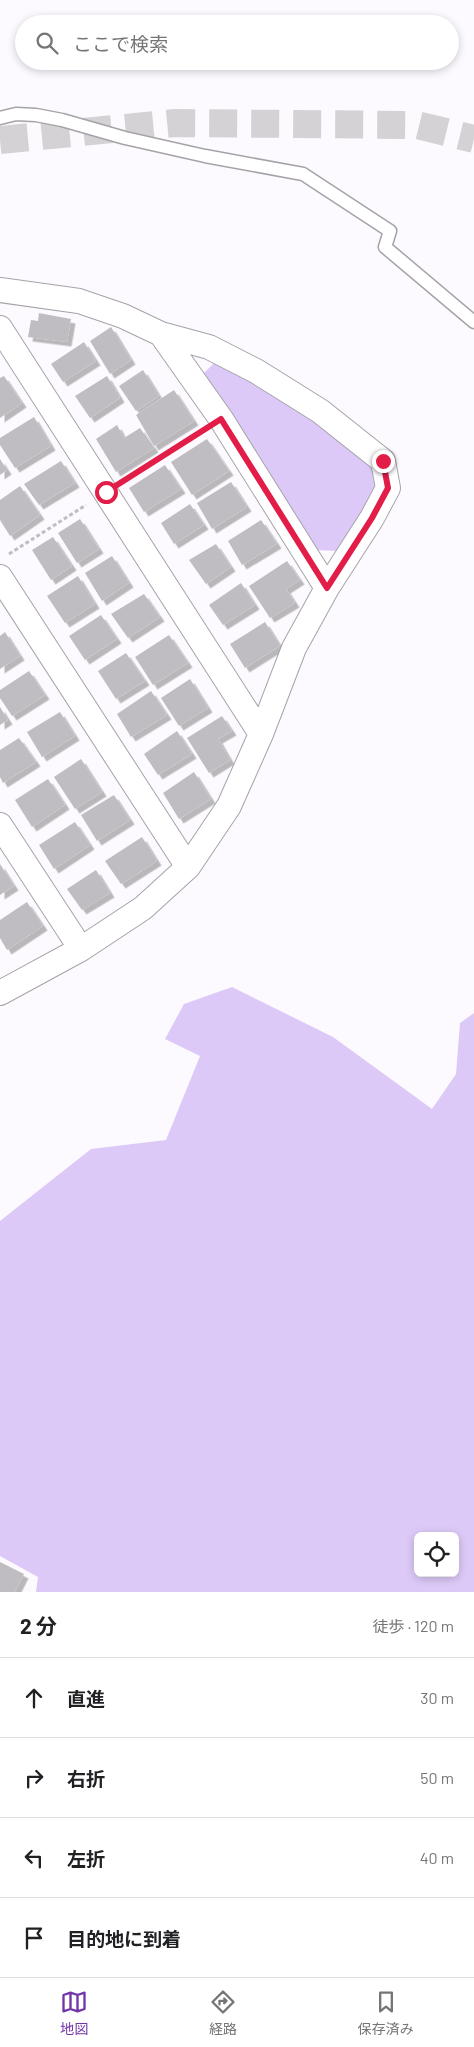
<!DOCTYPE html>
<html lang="ja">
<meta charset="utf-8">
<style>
:root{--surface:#fff;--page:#f6f6f6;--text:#202124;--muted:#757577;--line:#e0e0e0;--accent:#7134aa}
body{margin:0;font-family:Barlow,"Noto Sans JP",sans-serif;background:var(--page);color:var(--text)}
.controls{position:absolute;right:15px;bottom:15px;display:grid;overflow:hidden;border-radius:8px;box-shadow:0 2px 8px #0003}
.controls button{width:45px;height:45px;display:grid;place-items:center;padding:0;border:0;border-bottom:1px solid var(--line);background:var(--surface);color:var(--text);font:25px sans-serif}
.stop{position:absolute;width:15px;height:15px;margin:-11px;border:4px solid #e11d48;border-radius:50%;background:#fff}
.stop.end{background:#e11d48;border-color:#fff;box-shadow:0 1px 5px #0008}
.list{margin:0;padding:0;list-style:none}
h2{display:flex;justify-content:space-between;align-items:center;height:65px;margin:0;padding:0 20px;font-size:21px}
h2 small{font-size:16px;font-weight:400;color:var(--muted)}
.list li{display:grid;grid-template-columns:32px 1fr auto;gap:15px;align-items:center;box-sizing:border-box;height:80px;padding:0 20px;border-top:1px solid var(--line)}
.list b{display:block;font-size:19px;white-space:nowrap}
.list em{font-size:16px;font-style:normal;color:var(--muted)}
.icon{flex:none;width:28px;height:28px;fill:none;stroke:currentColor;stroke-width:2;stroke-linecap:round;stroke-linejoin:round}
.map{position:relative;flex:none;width:474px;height:1592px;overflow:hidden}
.search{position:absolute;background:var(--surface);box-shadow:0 2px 8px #0003;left:15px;right:15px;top:15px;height:55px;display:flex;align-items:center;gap:12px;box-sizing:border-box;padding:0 18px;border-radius:28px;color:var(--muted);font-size:19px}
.sheet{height:385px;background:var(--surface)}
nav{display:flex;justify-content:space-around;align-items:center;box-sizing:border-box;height:70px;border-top:1px solid var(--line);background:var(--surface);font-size:14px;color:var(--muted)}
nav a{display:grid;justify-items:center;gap:2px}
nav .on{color:var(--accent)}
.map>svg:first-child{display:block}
.green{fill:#dcc9f7;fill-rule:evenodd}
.building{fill:#bfbdc2;filter:url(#shadow)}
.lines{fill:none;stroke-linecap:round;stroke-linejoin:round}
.secondary-tunnel{stroke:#d4d2d5;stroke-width:28;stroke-dasharray:28 14;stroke-linecap:butt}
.service-casing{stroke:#a5a3a8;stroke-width:15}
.minor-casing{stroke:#a5a3a8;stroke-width:26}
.path{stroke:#bfbec1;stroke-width:3;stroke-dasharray:4 2.5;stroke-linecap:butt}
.service{stroke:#fff;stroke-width:12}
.minor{stroke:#fff;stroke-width:24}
.route{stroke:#e11d48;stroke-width:6}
</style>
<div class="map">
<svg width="474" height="1592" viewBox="0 0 474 1592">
<defs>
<filter id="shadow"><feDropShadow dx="4.5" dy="4.5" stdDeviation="0" flood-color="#0004"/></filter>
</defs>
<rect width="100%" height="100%" fill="#fcfafe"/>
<path class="green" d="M215 362C273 390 321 426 372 465L375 492 337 551 317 550 203 374Z
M232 987 333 1037 432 1109 456 1074 460 1023 474 1013V1592H36L38 1577 0 1556V1221L91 1149 166 1140 200 1056 165 1039 184 1004ZM418 1536H455V1573H418Z"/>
<path class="building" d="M39 313 71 319 67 342 28 337 31 320 38 321Z
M111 327 131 360 110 374 90 341Z
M84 342 96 361 63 382 51 364Z
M143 370 159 396 136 411 119 386Z
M4 376 22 403 0 418V378Z
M107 376 120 398 90 418 75 396Z
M174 390 194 421 154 446 136 415Z
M34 417 51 446 15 468 0 445V438Z
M117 425 124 438 140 428 154 448 116 472 96 439Z
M207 439 229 471 192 495 171 462Z
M0 459 7 470 0 475Z
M61 461 75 483 39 505 24 484Z
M165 465 181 489 144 512 129 488Z
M231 482 247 507 212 529 197 503Z
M20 486 40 515 10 536 0 520V500Z
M190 504 204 525 174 544 161 523Z
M80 519 99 549 77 563 58 533Z
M261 520 277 544 242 565 228 541Z
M53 537 72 566 51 580 32 550Z
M216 544 231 567 206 584 189 560Z
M112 556 129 583 102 601 85 573Z
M287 561 300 580 286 589 295 603 270 618 249 586Z
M78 576 95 604 65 623 47 596Z
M241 583 255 605 223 625 209 605Z
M144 594 160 617 128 638 111 614Z
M101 615 117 639 85 660 69 636Z
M265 622 280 646 245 668 230 644Z
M5 632 20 656 0 669V636Z
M169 635 188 663 153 685 135 657Z
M126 653 145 681 116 699 98 671Z
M29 671 45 695 12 716 0 698V690Z
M190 679 208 708 179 726 161 698Z
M151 691 167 715 131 737 117 714Z
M0 707 8 720 0 725Z
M60 712 75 736 42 757 27 732Z
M222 716 232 731 218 739 230 760 209 773 187 738Z
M177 731 192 754 158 775 144 754Z
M19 738 36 762 3 783 0 777V750Z
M81 759 102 792 75 809 54 777Z
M194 772 211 799 179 819 163 793Z
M48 779 65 805 32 827 15 800Z
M114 795 130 820 97 841 81 815Z
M75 822 90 845 54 869 39 845Z
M142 837 157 861 121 884 105 861Z
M0 864 14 886 0 895Z
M96 870 110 893 82 910 67 889Z
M27 902 43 926 7 950 0 938V920Z
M0 1562 24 1574 15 1592H0Z"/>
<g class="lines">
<path class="secondary-tunnel" d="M0 140 175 123 417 125 474 139"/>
<g class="service-casing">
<path id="service" d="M0 118 16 114 36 115 62 120 125 138 205 156 303 174 390 231 385 247 474 322"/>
</g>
<g class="minor-casing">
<path id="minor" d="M0 290 79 301 123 316 161 334 221 419 327 588 294 648 261 734 229 806 188 867 143 908 81 949 0 993
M0 328 261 734
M161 334 209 347 256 371 320 411 383 461 388 488 372 518 327 588
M0 577 188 867
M0 825 81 949"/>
</g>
<path class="path" d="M127 479 200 433
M9 554 86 505"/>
<use href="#service" class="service"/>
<use href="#minor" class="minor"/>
</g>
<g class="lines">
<path class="route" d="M106 492 221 419 327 588 372 518 388 488 383 461"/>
</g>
</svg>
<div class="controls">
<button><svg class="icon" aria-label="locate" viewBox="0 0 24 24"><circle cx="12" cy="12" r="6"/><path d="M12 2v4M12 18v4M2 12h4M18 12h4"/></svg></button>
</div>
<div class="stop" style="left:106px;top:492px"></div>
<div class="stop end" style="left:383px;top:461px"></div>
<div class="search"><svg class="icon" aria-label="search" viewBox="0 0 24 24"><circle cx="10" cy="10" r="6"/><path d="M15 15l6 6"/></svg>ここで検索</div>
</div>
<section class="sheet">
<h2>2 分<small>徒歩 · 120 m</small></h2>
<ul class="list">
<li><svg class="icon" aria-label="ahead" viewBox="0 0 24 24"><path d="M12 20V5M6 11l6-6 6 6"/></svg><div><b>直進</b></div><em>30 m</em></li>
<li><svg class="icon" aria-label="right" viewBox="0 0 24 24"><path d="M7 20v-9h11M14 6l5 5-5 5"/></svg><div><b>右折</b></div><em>50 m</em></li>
<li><svg class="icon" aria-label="left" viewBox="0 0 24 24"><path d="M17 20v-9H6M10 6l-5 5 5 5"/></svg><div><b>左折</b></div><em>40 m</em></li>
<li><svg class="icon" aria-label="arrive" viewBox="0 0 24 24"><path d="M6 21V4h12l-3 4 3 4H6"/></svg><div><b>目的地に到着</b></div></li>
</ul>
</section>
<nav>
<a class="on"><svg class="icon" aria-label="map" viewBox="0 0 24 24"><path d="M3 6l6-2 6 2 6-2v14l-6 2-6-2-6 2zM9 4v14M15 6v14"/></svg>地図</a>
<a><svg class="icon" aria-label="directions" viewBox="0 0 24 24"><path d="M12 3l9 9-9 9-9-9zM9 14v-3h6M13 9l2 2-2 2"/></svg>経路</a>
<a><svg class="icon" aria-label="saved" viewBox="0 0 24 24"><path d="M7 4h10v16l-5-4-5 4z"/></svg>保存済み</a>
</nav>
